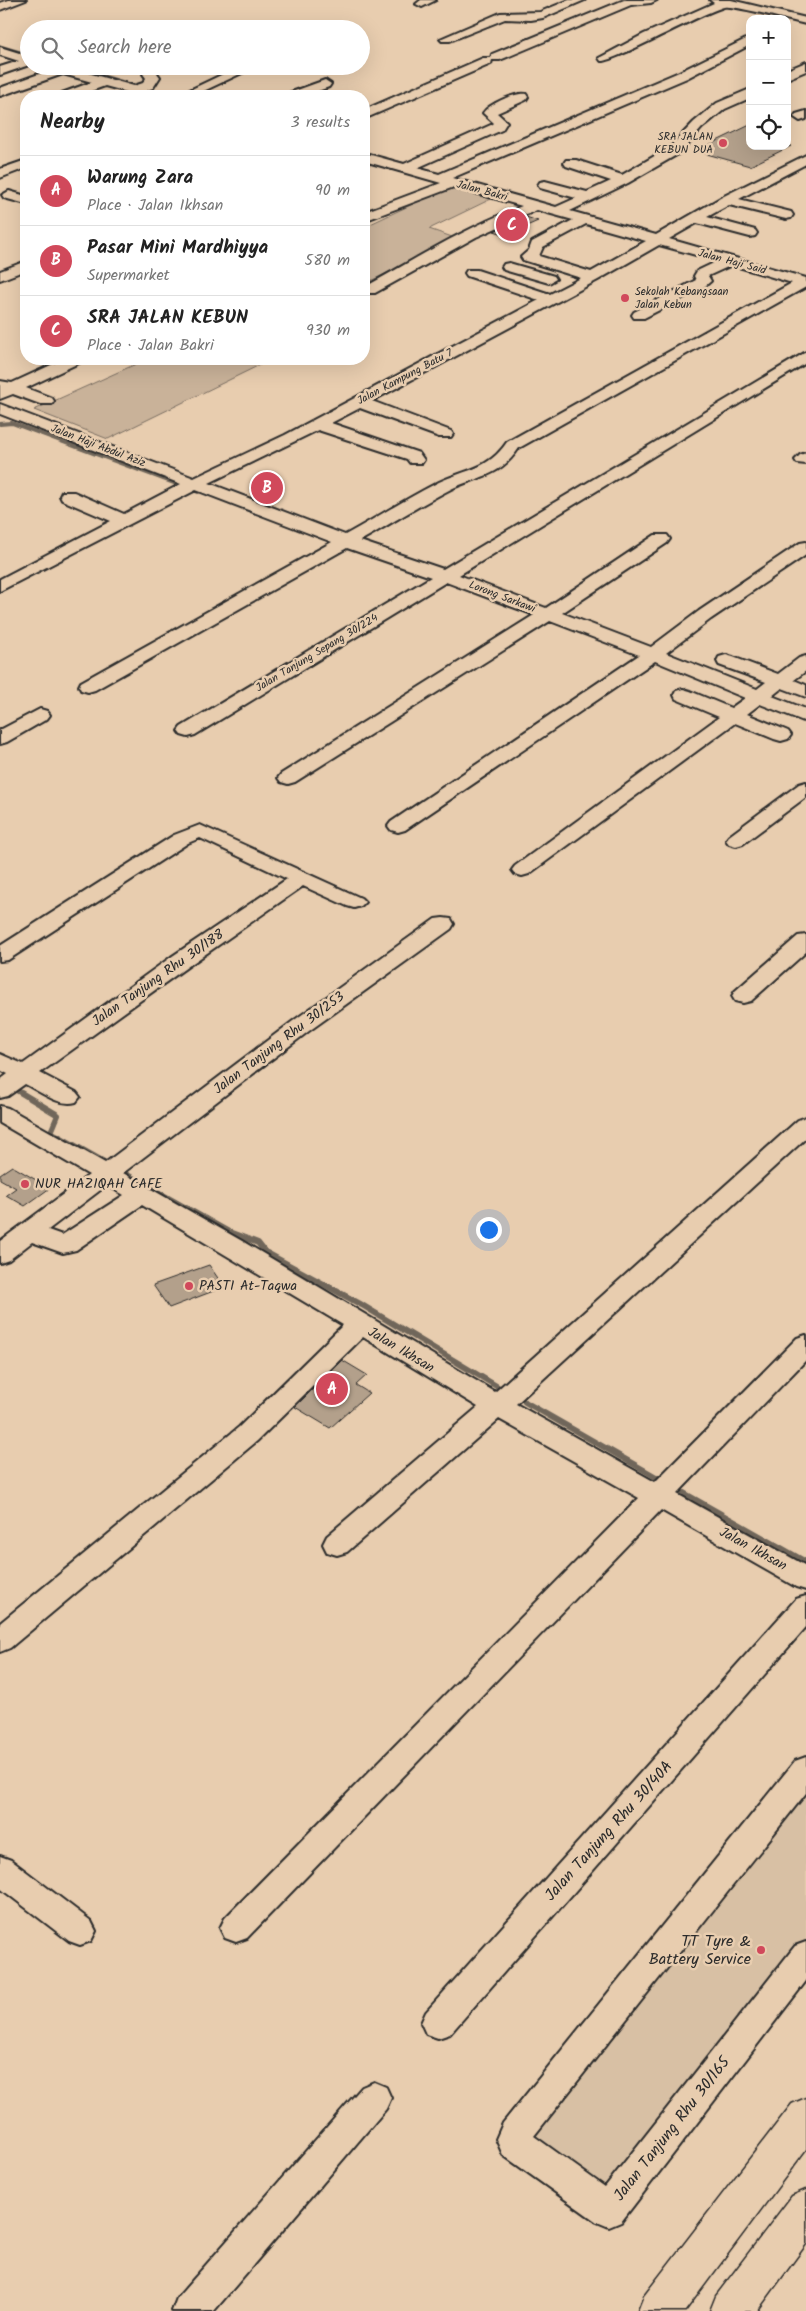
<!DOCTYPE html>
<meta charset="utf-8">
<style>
:root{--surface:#fff;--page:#f6f6f6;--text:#222;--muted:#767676;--line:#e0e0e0;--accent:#d1495b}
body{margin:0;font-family:Kalam,sans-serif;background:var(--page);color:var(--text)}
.controls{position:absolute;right:15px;top:15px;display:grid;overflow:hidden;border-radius:10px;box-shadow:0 5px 20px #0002}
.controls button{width:45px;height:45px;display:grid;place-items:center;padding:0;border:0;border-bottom:1px solid var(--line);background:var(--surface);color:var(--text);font:25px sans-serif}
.you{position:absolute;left:488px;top:1229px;width:18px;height:18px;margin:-12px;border:4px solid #fff;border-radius:50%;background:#1a73e8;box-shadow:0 0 0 8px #1a73e833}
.badge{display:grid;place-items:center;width:32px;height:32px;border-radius:50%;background:var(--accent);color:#fff;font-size:16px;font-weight:700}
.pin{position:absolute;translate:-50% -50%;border:2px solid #fff;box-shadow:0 1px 5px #0006}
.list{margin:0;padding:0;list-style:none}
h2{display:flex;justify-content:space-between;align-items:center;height:65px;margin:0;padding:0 20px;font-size:21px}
h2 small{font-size:16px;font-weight:400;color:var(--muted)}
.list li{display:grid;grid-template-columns:32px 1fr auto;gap:15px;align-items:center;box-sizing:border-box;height:70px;padding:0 20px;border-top:1px solid var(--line)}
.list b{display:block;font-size:19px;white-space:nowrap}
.list p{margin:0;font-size:16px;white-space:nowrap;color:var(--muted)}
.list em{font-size:16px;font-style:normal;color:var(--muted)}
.icon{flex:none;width:28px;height:28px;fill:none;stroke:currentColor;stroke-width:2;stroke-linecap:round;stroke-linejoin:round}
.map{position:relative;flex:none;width:806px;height:2311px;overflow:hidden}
.search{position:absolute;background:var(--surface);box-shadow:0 5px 20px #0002;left:20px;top:20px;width:350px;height:55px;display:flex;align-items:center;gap:12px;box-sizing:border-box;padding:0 18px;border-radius:28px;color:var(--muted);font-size:19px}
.panel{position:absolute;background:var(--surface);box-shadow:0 5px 20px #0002;left:20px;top:90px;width:350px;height:275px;border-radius:20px}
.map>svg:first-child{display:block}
.built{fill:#d8c0a4}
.green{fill:#c9b299;stroke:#7a6e62}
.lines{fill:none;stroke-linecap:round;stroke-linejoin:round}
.stream-far2{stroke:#6f665a;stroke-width:3}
.stream-far1{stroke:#6f665a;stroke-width:4}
.stream{stroke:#6f665a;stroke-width:6}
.building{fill:#b3a08b;stroke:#2b2b2b}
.minor-casing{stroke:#2b2b2b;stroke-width:4}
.major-casing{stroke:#2b2b2b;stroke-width:3}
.minor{fill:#e8cdaf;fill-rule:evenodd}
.major{fill:#e8cdaf;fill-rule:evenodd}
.poi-dot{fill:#d1495b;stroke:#e8cdaf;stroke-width:2}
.labels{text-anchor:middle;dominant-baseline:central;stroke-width:5;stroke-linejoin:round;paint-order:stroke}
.far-poi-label{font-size:11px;fill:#2b2b2b;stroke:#e8cdaf;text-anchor:end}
.far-street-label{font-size:11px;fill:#2b2b2b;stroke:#e8cdaf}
.street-label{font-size:14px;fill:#2b2b2b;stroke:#e8cdaf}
.poi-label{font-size:14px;fill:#2b2b2b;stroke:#e8cdaf;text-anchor:start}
.near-street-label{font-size:16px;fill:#2b2b2b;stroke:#e8cdaf}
.near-poi-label{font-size:16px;fill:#2b2b2b;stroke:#e8cdaf;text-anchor:end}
</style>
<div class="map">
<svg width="806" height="2311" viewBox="0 0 806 2311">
<rect width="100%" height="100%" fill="#e8cdaf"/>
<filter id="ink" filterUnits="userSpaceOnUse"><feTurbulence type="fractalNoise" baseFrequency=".02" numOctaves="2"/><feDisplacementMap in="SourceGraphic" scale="10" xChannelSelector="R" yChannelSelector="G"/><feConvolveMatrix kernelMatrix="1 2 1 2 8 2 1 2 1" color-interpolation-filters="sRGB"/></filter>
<g filter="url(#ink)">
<path class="built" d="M806 1782V1940L607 2195 524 2135Z"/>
<path class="green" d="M449 187 491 199 429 229 458 239 364 284V227Z
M147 359H272L108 439 34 410Z"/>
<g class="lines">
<path class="stream-far2" d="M0 46 27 54
M70 66 137 86
M148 89 160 93
M364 152 374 155
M387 159 405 164"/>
<path class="stream-far1" d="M0 424 12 423 179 485
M196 491 198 492"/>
<path class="stream" d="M18 1091 58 1115 51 1132 229 1232 258 1243 265 1252 362 1305 498 1387
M525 1402 665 1482
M675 1488 806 1562"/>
</g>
<path class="building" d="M750 125V146H791L750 166 696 151Z
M526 217 538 221 506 235 494 231Z
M12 1166 50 1188 25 1206 6 1195 16 1188 0 1179V1174Z
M209 1265 224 1287 169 1308 153 1285Z
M342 1360 367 1375 356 1385 369 1393 330 1428 295 1407Z"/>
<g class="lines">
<g class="minor-casing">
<path id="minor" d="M9 0H26L0 10V3Z
M421 0H436L422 7 416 4Z
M569 0H585L543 18 531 20 505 19 450 41H442L440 39 500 13 540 12Z
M624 0H657L651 3 631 5 500 60H492L491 64 364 119V110L483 58H491L492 54Z
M710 0H731L806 18V24C795 22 732 4 724 7 703 12 612 63 601 61L599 58 644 34 714 3Z
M750 37V45L687 78 452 178 556 207 576 198 540 188 538 185 540 182 545 181 587 192 611 181 566 166 564 163 566 160H576L622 175 670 147 694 122 717 103 750 89V98L725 109 702 128 680 153 628 183 570 211 656 235 722 197 806 155V164L739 199 791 212 793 215 791 218 786 219 729 205 707 217 755 230 757 233 755 236 750 237 697 223 669 239 806 278V287L519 448C500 477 479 476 451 489 420 505 390 524 360 541L443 569 806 352V363L459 575 546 608 655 535H667L670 539 667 543 562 613 651 647 699 611 800 543 806 542V555L711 619 666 653 757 689 766 682 719 665 717 661 719 657 726 655 733 657 778 674 799 658 806 656V671L794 680 806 685V697L782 688 772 696 806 709V722L760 704 747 714 788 731 791 735 788 739 781 741 774 739 735 723 529 874 522 876 515 874 512 870 515 866 719 717 676 699 674 695 676 691 683 689 690 691 731 708 745 698 655 661 405 830 398 832 391 830 388 826 391 822 639 655 550 621 295 782 288 784 281 782 278 778 281 774 534 615 446 582 195 735 188 737 181 735 178 731 181 727 431 577 347 548 95 690 88 692 81 690 79 686 81 682 332 542 196 490 0 591V579L111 521 62 500 60 496 62 492H74L124 514 181 484 0 414V404L194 478 285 435 539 300 467 276 465 273 467 270H477L550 294 581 278 523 260 521 257 529 250 532 242 573 220 537 210 476 237 375 293H365V287C417 258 467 227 522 206L454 187 364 221V212L441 183 364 161V153L404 164 493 124 494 123 483 113C489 104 516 92 526 94L528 97 526 100 497 113 507 122 502 130 417 168 439 174 679 72ZM586 224 646 241 591 272 539 256 543 247ZM659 245 718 261 697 271 694 276 696 280 634 312 632 315 634 318H644L704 287 711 281 708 276 732 265 792 283 507 442C488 470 467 469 439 482 407 498 376 518 345 535L209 483 318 430 407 459 410 463H422L424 460 419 453 331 423 360 408 439 437H451L453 434 451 431 372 401 598 280Z
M0 47 29 56V65L0 75V67L19 61 0 55Z
M806 62V71L787 79V70Z
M43 66H63L134 86 143 83 146 78 143 74 150 66H163L157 73 160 77 153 88 147 90 159 93 161 96H142L105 86 77 96H60L62 93 92 82 63 74 0 96V88L50 70Z
M240 66H257L193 96H177Z
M325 80 331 84 329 87 304 96H287L289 93Z
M806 111V119L800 121 794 117 796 114Z
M26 160V168L0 178V169Z
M9 191 26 196V204L4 198 2 195Z
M26 261V270L0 280V271Z
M509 263 554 276 556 279 549 283 504 270 502 267 504 264Z
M64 359H84L81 362 26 388 52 398 54 401 52 404H40L13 394 0 399V381L12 383Z
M806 453V464L797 463 795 460 800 455Z
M40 709 47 711 50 715 47 719 7 742 0 744V730Z
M806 782V797L743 844 736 846 729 844 726 840 729 836 799 784Z
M200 825 361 898 365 902 361 906 354 908 347 906 303 886 187 967 40 1073 76 1092 80 1097 76 1102C59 1107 41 1092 25 1084L8 1096 0 1098V1080L8 1074 0 1070V1054L23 1064 171 957 287 879 200 838 188 843 8 960 0 961V946L174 835Z
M443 918 451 919 454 924 451 929 309 1031 123 1173 242 1241 495 1392 798 1120 806 1117V1138L516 1404 655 1482 797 1338 806 1335V1360L677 1494 806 1566V1590L796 1587 661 1510 247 1938 236 1942 225 1938 220 1928 225 1918 639 1498 499 1419 347 1552 337 1555 327 1552 323 1544 327 1536 478 1407 363 1337 257 1441 10 1648 0 1652V1623L239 1427 343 1325 142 1205 76 1250 63 1253 32 1242 9 1260 0 1263V1241L89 1175 0 1123V1106L8 1108 105 1163 293 1021 435 919ZM107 1185 124 1195 62 1235 48 1230Z
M806 935V952L751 1001 743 1003 735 1001 732 996 735 991 798 936Z
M806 1596V1627L450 2034 438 2038 426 2034 421 2023 426 2012 796 1599Z
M806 1757V1793L534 2136 605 2187 795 1946 806 1942V1981L621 2222 609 2227 597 2222 503 2155 496 2139 503 2123 795 1761Z
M0 1856 11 1860 91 1921 96 1931 91 1941 80 1945 69 1941 0 1888Z
M374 2082 386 2087 391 2098 386 2109 214 2311H172L177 2298 362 2087Z"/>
</g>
<g class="major-casing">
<path id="major" d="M806 2098V2149L685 2311H638L644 2296 792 2104Z
M806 2190V2244L757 2311H710L716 2296 792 2196Z"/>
</g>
<use href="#minor" class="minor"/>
<use href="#major" class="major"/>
</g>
</g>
<g class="poi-dot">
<circle cx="723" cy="143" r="5"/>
<circle cx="625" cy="298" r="5"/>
<circle cx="25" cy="1184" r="5"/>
<circle cx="189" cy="1286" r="5"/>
<circle cx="761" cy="1950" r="5"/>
</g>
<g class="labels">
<g class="far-poi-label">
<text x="713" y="137">SRA JALAN<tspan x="713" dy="13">KEBUN DUA</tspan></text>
<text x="635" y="292" text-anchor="start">Sekolah Kebangsaan<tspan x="635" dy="13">Jalan Kebun</tspan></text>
</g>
<g class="far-street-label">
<text transform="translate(482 191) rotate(15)">Jalan Bakri</text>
<text transform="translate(732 262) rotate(15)">Jalan Haji Said</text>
<text transform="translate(405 377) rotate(-28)">Jalan Kampung Batu 7</text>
<text transform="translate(98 446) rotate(21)">Jalan Haji Abdul Aziz</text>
<text transform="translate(502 597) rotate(21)">Lorong Sarkawi</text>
<text transform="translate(317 653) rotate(-31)">Jalan Tanjung Sepang 30/224</text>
</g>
<g class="street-label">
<text transform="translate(158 978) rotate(-35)">Jalan Tanjung Rhu 30/188</text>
<text transform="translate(279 1043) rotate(-37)">Jalan Tanjung Rhu 30/253</text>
<text transform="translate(401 1350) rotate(31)">Jalan Ikhsan</text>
<text transform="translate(753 1549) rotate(29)">Jalan Ikhsan</text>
</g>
<g class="poi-label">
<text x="35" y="1184">NUR HAZIQAH CAFE</text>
<text x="199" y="1286">PASTI At-Taqwa</text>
</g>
<g class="near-street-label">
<text transform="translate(609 1831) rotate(-48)">Jalan Tanjung Rhu 30/40A</text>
<text transform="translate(672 2129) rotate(-52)">Jalan Tanjung Rhu 30/165</text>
</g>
<g class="near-poi-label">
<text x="751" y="1941">TT Tyre &amp;<tspan x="751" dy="18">Battery Service</tspan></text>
</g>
</g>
</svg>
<div class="controls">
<button>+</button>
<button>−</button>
<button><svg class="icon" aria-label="locate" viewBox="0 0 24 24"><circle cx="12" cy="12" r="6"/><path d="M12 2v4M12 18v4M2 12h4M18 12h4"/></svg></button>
</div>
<div class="you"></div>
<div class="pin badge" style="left:332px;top:1389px">A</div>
<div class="pin badge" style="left:267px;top:488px">B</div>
<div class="pin badge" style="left:512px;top:225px">C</div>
<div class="search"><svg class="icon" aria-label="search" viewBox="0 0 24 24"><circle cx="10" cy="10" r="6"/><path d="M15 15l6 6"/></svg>Search here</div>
<section class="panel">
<h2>Nearby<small>3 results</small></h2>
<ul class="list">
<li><span class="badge">A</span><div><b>Warung Zara</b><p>Place · Jalan Ikhsan</p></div><em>90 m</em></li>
<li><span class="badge">B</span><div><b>Pasar Mini Mardhiyya</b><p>Supermarket</p></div><em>580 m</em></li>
<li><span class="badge">C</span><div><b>SRA JALAN KEBUN</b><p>Place · Jalan Bakri</p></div><em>930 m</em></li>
</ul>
</section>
</div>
